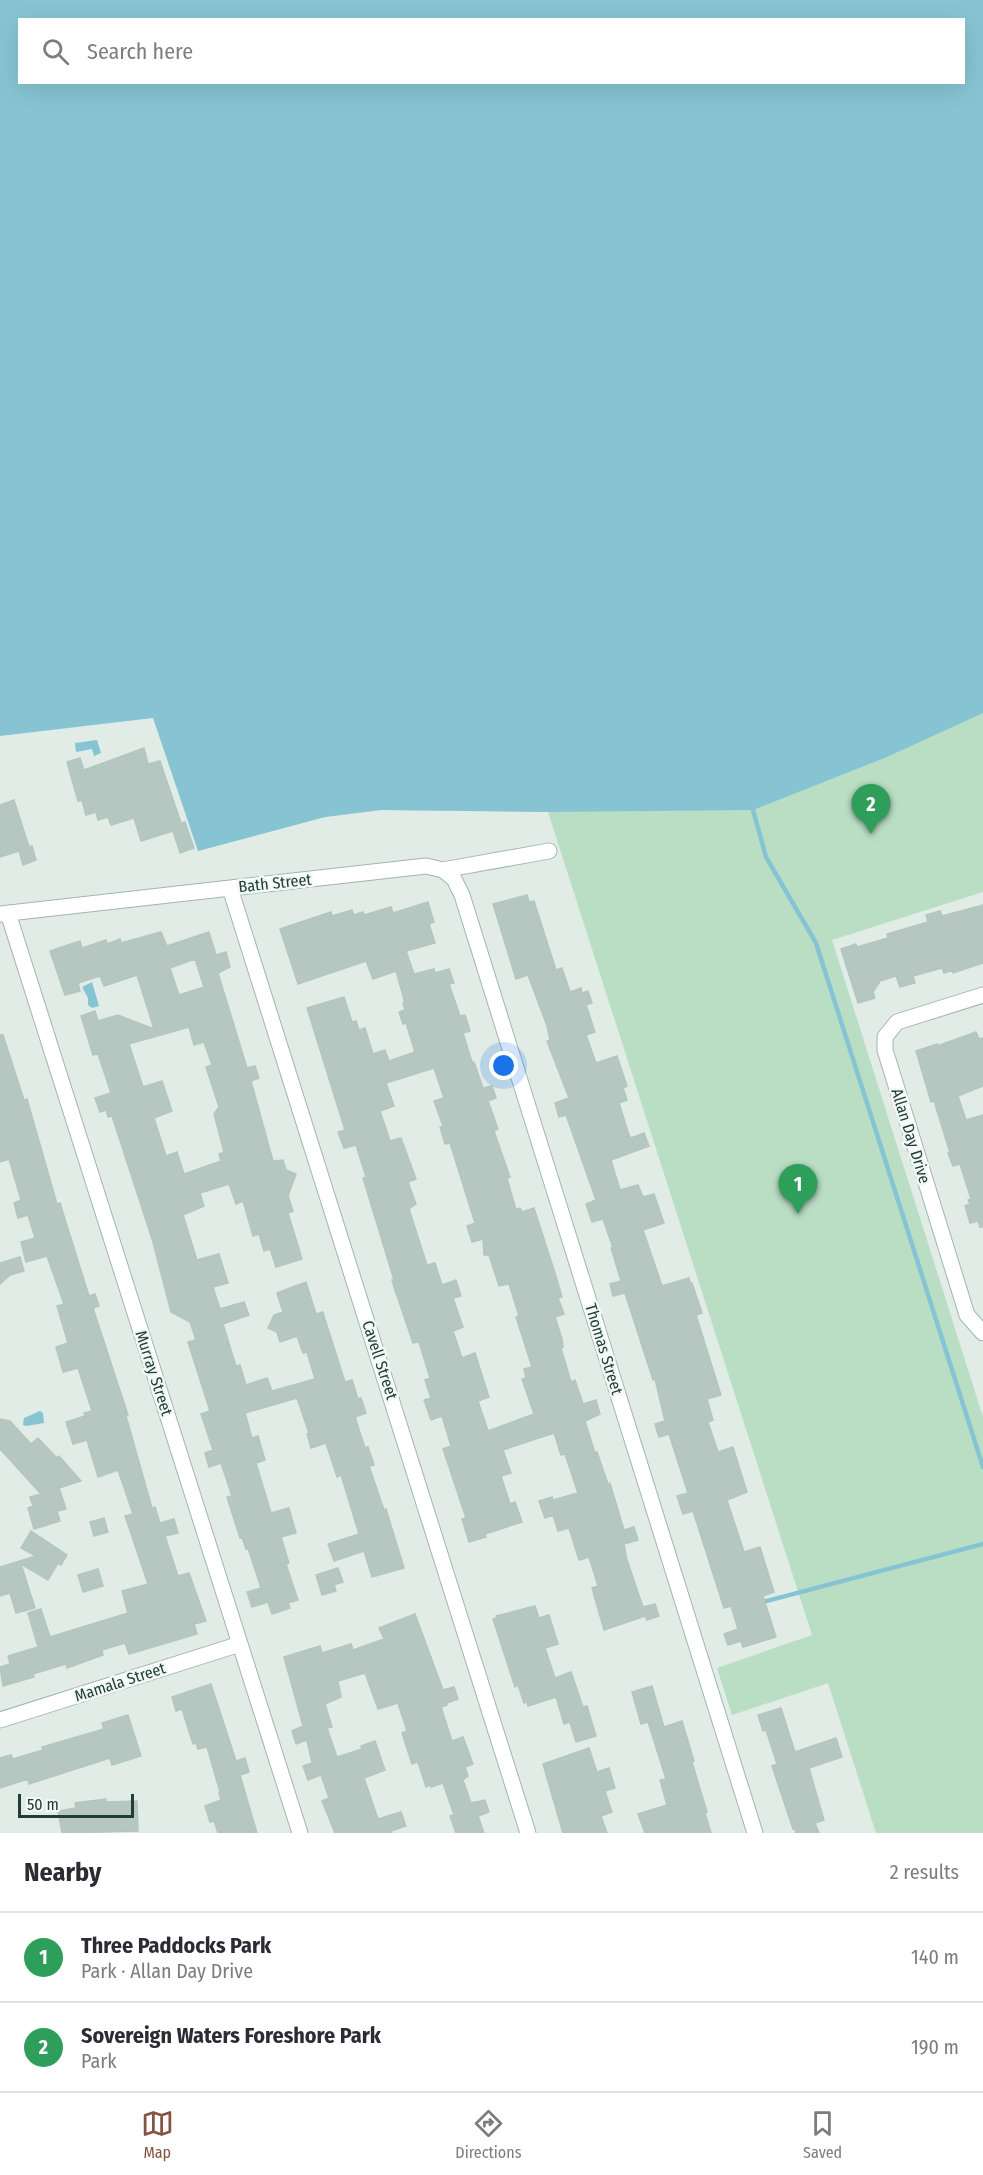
<!DOCTYPE html>
<meta charset="utf-8">
<style>
:root{--surface:#fff;--page:#f7f7f7;--text:#2b2b33;--muted:#7c7c81;--line:#e1e1e2;--accent:#865343}
body{margin:0;font-family:"Fira Sans Condensed",sans-serif;background:var(--page);color:var(--text)}
.scale{position:absolute;left:18px;bottom:15px;width:116px;box-sizing:border-box;padding-left:6px;border:3px solid #213d37;border-top:0;font-size:16px;line-height:21px;white-space:nowrap;color:#213d37;-webkit-text-stroke:4px #f2f8f5;paint-order:stroke}
.you{position:absolute;left:504px;top:1066px;width:21px;height:21px;margin:-15px;border:4px solid #fff;border-radius:50%;background:#1a73e8;box-shadow:0 0 0 9px #1a73e833}
.badge{display:grid;place-items:center;width:39px;height:39px;border-radius:50%;background:var(--accent);color:#fff;font-size:20px;font-weight:700}
.pin{position:absolute;translate:-50% -50px;filter:drop-shadow(0 2px 3px #0008)}
.pin::after{content:'';position:absolute;top:32px;width:21px;height:18px;background:inherit;clip-path:polygon(0 0,100% 0,50% 100%)}
.list{margin:0;padding:0;list-style:none}
h2{display:flex;justify-content:space-between;align-items:center;height:78px;margin:0;padding:0 24px;font-size:26px}
h2 small{font-size:20px;font-weight:400;color:var(--muted)}
.list li{display:grid;grid-template-columns:39px 1fr auto;gap:18px;align-items:center;box-sizing:border-box;height:90px;padding:0 24px;border-top:2px solid var(--line)}
.list b{display:block;font-size:22px;white-space:nowrap}
.list p{margin:0;font-size:20px;white-space:nowrap;color:var(--muted)}
.list em{font-size:20px;font-style:normal;color:var(--muted)}
.icon{flex:none;width:33px;height:33px;fill:none;stroke:currentColor;stroke-width:2;stroke-linecap:round;stroke-linejoin:round}
.map{position:relative;flex:none;width:983px;height:1833px;overflow:hidden}
.search{position:absolute;background:var(--surface);box-shadow:0 6px 24px #0002;left:18px;right:18px;top:18px;height:66px;display:flex;align-items:center;gap:15px;box-sizing:border-box;padding:0 21px;border-radius:0px;color:var(--muted);font-size:22px}
.sheet{height:258px;background:var(--surface)}
nav{display:flex;justify-content:space-around;align-items:center;box-sizing:border-box;height:84px;border-top:2px solid var(--line);background:var(--surface);font-size:16px;color:var(--muted)}
nav a{display:grid;justify-items:center;gap:3px}
nav .on{color:var(--accent)}
.map>svg:first-child{display:block}
.green{fill:#b9dec4}
.water{fill:#87c4d3;fill-rule:evenodd}
.lines{fill:none;stroke-linecap:round;stroke-linejoin:round}
.stream{stroke:#87c4d3;stroke-width:4.5}
.building{fill:#b6c7c1;stroke:#b3c6bf;stroke-width:1.5;fill-rule:evenodd}
.minor-casing{stroke:#a4b4af;stroke-width:17}
.minor{stroke:#fff;stroke-width:15}
.labels{text-anchor:middle;dominant-baseline:central;stroke-width:5;stroke-linejoin:round;paint-order:stroke}
.street-label{font-size:16px;fill:#213d37;stroke:#f2f8f5}
</style>
<div class="map">
<svg width="983" height="1833" viewBox="0 0 983 1833">
<rect width="100%" height="100%" fill="#e1ece7"/>
<path class="green" d="M983 515V892L832 940 983 1417V1833H876L828 1683 732 1715 717 1668 812 1635 548 812 381 810 325 817 198 851Z"/>
<path class="water" d="M0 0H983V713L887 757 753 810 548 812 381 810 325 817 198 851 153 718 0 736ZM20 20H964V82H20Z
M97 740 101 753 94 756 92 749 76 752 75 743Z
M92 982 99 1006 92 1008 88 1005V998L82 987Z
M40 1411 43 1413 44 1423 26 1426 23 1425 24 1418Z"/>
<g class="lines">
<path class="stream" d="M753 810 766 857 816 943 983 1467
M759 1603 983 1544"/>
</g>
<path class="building" d="M144 748 148 764 160 761 181 823 185 822 194 848 180 853 173 831 141 841 134 818 111 825 108 817 98 820 96 812 86 815 82 800 78 801 67 762 80 758 84 770Z
M14 800 29 847 32 846 36 860 23 865 19 851 0 857V805Z
M527 895 529 902 534 901 556 970 562 968 570 992 581 988 582 993 588 991 592 1003 586 1005 595 1032 586 1035 596 1063 617 1056 627 1086 623 1088 627 1100 619 1103 629 1135 631 1138 644 1133 649 1146 611 1160 620 1190 638 1185 643 1197 654 1194 664 1223 643 1230 662 1286 689 1278 690 1283H692L702 1313 696 1315 721 1395 707 1399 713 1420 708 1422 718 1452 733 1447 747 1492 727 1500 744 1552 760 1547 774 1592 763 1596 776 1637 743 1647 741 1641 728 1645 724 1634 738 1629 731 1606 724 1608 693 1511 683 1514 677 1496 688 1493 669 1434 659 1437 655 1424 665 1421 655 1379 653 1380 625 1293 613 1296 610 1284 621 1281 611 1248H613L603 1219 592 1222 586 1204 596 1200 566 1115 559 1117 555 1103 569 1098 547 1041 550 1040 547 1026 528 975 516 979 493 904Z
M428 902 434 922 429 924 435 943 406 951 414 974 434 969 435 973 449 969 454 983 449 984 460 1016 465 1015 470 1031 463 1033 472 1062H474L483 1088 492 1086 496 1098 488 1101 498 1129 494 1131 510 1177 507 1178 516 1210 520 1208 522 1212 534 1208 555 1273 562 1297 558 1298 564 1314 555 1317 562 1339 563 1347 561 1348 571 1382 575 1380 583 1404 596 1400 600 1414 585 1421 595 1453 597 1452 608 1484 610 1483 624 1530 634 1527 638 1540 624 1544 627 1560 643 1607 655 1604 659 1616 647 1620 645 1616 604 1630 592 1588 598 1586 589 1557 579 1560 569 1528 558 1531 553 1515 545 1518 539 1501 552 1497 553 1500 578 1493 565 1454 561 1455 554 1433 503 1450 511 1473 501 1476 510 1504 515 1502 522 1522 485 1534 486 1537 469 1542 462 1519 466 1518 443 1449 451 1446 442 1416 431 1420 424 1400 431 1398 425 1380 430 1378 419 1342 413 1343 394 1287 392 1280H394L363 1178 366 1177 356 1145 344 1148 338 1132 345 1130 307 1008 344 997 352 1022 356 1021 359 1030 365 1028 373 1054 385 1050 389 1061 415 1052 406 1023 403 1024 399 1012 405 1010 403 1003H405L396 971 373 979 366 961 298 984 280 929 331 912 332 916 352 910 354 915 363 912 364 915 391 907 393 913ZM434 1068 444 1098 434 1101 443 1126 440 1127 445 1144 450 1143 475 1223 467 1226 472 1242 483 1239 484 1255H489L499 1286 509 1284 519 1316 516 1317 532 1367 524 1369 526 1378 522 1379 534 1414 488 1431 478 1401 489 1397 475 1353 462 1358 453 1331 463 1327 453 1298 461 1296 456 1280 442 1285 435 1263 427 1265 409 1209 416 1204 408 1182 416 1179 401 1138 390 1141 380 1111 394 1106 386 1083Z
M983 905V963L953 973V970L944 973 942 968 913 976 915 983 900 987 896 976 880 981 873 992 875 998 858 1003 841 949 856 944 857 947 888 938 887 934 928 922 926 915 940 911 942 916Z
M161 932 167 946 209 932 216 955 226 952 230 967 218 973 247 1068 255 1066 259 1078 251 1081 273 1161 283 1160 286 1170 296 1174 288 1196 293 1211 288 1213 302 1259 276 1267 270 1249 264 1251 259 1234 253 1236 243 1201 236 1204 229 1184 200 1193 204 1206 183 1215 197 1260 219 1254 228 1283 213 1287 220 1309 244 1302 249 1315 223 1324 236 1366 240 1365 246 1385 267 1378 272 1391 315 1379 307 1352 303 1353 297 1336 280 1342 277 1332 268 1328 274 1315 283 1312 277 1293 306 1282 316 1314 323 1312 324 1316 345 1382 352 1380 358 1399 361 1398 366 1413 355 1417 365 1448 368 1447 374 1465 369 1466 384 1510 386 1509 404 1568 372 1577 364 1551 334 1561 328 1544 359 1534 341 1475 337 1477 326 1443 311 1448 307 1434 309 1433 297 1398 245 1413 252 1438 258 1436 265 1460 256 1463 271 1513 289 1508 296 1533 281 1537 289 1563 286 1564 298 1600 288 1603 290 1608 272 1614 268 1602 252 1607 247 1592 261 1588 248 1548 246 1549 242 1537 240 1538 227 1497 232 1496 221 1463 209 1467 205 1453 213 1450 201 1414 210 1411 188 1342 196 1340 190 1322 171 1312 153 1242 112 1116 108 1117 106 1110 100 1112 95 1098 111 1093 98 1054 93 1055 81 1016 95 1011 98 1021 118 1015 154 1029 137 975 104 986 100 976 78 983 80 991 65 995 50 951 80 941 82 948 106 940 107 944 120 939 121 943ZM195 959 204 987 179 995 170 968ZM189 1027 194 1045 204 1042 212 1065 206 1067 219 1107 214 1114 224 1152 219 1154 221 1161 184 1174 177 1152 166 1156 154 1118 172 1111 162 1081 143 1087 129 1044Z
M976 1032 979 1039 983 1038V1086L958 1096 966 1120 983 1115V1227H980L978 1221 970 1223 965 1206 970 1204 968 1200 971 1199 960 1164 953 1166 948 1153H950L934 1101 931 1102 916 1051 937 1044V1046Z
M0 1035H3L24 1100 27 1099 57 1204 60 1203 89 1296 95 1294 99 1306 93 1308 128 1415 126 1416 152 1508 155 1507 160 1523 174 1519 178 1533 165 1536 178 1576 189 1573 206 1621 194 1624 197 1634 129 1654 125 1643 102 1650 103 1655 67 1668 66 1664 33 1674 34 1677 3 1686 0 1667 10 1664 8 1656 38 1647 28 1613 41 1609 50 1637 128 1613 122 1591 148 1584 125 1516 133 1514 118 1470 98 1477 87 1440 73 1444 66 1422 85 1416 84 1413 92 1411 78 1368 63 1372 56 1347 68 1343 57 1306 64 1304 47 1256 26 1262 21 1242 35 1238 28 1215 18 1218 14 1203 21 1200 9 1159 0 1162Z
M20 1257 24 1271 10 1275 0 1284V1263Z
M0 1419 10 1421 31 1444 38 1438 57 1458 59 1456 81 1481 59 1488 66 1509 57 1511 60 1521 34 1529 28 1508 33 1506 30 1497 41 1494 0 1449Z
M104 1518 108 1532 94 1536 90 1522Z
M31 1531 67 1555 61 1565 58 1563 48 1580 21 1564 35 1608 16 1613 10 1593 0 1596V1567L36 1556 21 1548Z
M338 1568 343 1582 334 1585 336 1591 322 1595 316 1575Z
M98 1569 103 1586 83 1592 78 1575Z
M535 1606 539 1618 549 1615 558 1644 545 1648 555 1678 571 1672 583 1707 587 1706 596 1736 576 1742 570 1722 564 1724 556 1697 528 1706 527 1701 524 1703 518 1685 515 1687 493 1619 497 1618 496 1616Z
M415 1614 443 1690 454 1687 458 1699 447 1703V1705L441 1707 452 1741 463 1737 473 1764 465 1767 468 1776 463 1780 471 1803 485 1800 489 1812 478 1816 484 1833H456L450 1816 454 1815 443 1783 431 1787 430 1785 426 1787 418 1762 412 1764 402 1733 407 1731 398 1703 378 1709 365 1673 338 1681 341 1697 325 1704 332 1727 327 1728 337 1757 362 1749 361 1746 375 1741 385 1770 364 1778 378 1819 401 1812 406 1826 391 1831 392 1833H335L322 1801 329 1798 321 1775 308 1780 303 1766 312 1763 307 1740 296 1744 292 1731 303 1726 284 1657 320 1646 322 1653 351 1644 353 1650 384 1639 379 1628Z
M211 1684 236 1761 245 1758 249 1772 240 1775 257 1833H218L214 1821 210 1822 205 1806 221 1800 219 1793 220 1792 207 1747 198 1749 196 1743 193 1744 182 1709 176 1711 172 1697Z
M652 1686 664 1727 682 1721 694 1761 692 1762 707 1812 705 1813 711 1833H645L638 1814 667 1805 660 1780 666 1779 648 1722 641 1724 632 1692Z
M781 1708 795 1752 836 1738 842 1757 809 1768 824 1820 815 1823 819 1833H796L795 1828 793 1829 772 1766 777 1764 766 1730 763 1731 758 1715Z
M128 1715 141 1756 112 1765 110 1758 29 1784 28 1779 0 1788V1758L11 1755 13 1759 43 1750 42 1747 104 1729 102 1723Z
M589 1748 597 1772 609 1768 615 1788 605 1791 612 1812 601 1816 607 1833H563L543 1764Z
M106 1799V1802L137 1801 138 1831 62 1833 58 1811 76 1808 75 1803Z"/>
<g class="lines">
<g class="minor-casing">
<path id="minor" d="M443 870 454 879 462 895 755 1833
M230 888 528 1833
M8 913 300 1833
M0 914 426 866 443 870 549 851
M983 995 897 1022 885 1037V1050L967 1315 983 1333
M0 1720 240 1644"/>
</g>
<use href="#minor" class="minor"/>
</g>
<g class="labels">
<g class="street-label">
<text transform="translate(275 883) rotate(-6)">Bath Street</text>
<text transform="translate(911 1136) rotate(73)">Allan Day Drive</text>
<text transform="translate(604 1349) rotate(73)">Thomas Street</text>
<text transform="translate(380 1360) rotate(72)">Cavell Street</text>
<text transform="translate(154 1373) rotate(72)">Murray Street</text>
<text transform="translate(120 1682) rotate(-18)">Mamala Street</text>
</g>
</g>
</svg>
<div class="scale">50 m</div>
<div class="you"></div>
<div class="pin badge" style="left:798px;top:1214px;background:#2e9e5b">1</div>
<div class="pin badge" style="left:871px;top:834px;background:#2e9e5b">2</div>
<div class="search"><svg class="icon" aria-label="search" viewBox="0 0 24 24"><circle cx="10" cy="10" r="6"/><path d="M15 15l6 6"/></svg>Search here</div>
</div>
<section class="sheet">
<h2>Nearby<small>2 results</small></h2>
<ul class="list">
<li><span class="badge" style="background:#2e9e5b">1</span><div><b>Three Paddocks Park</b><p>Park · Allan Day Drive</p></div><em>140 m</em></li>
<li><span class="badge" style="background:#2e9e5b">2</span><div><b>Sovereign Waters Foreshore Park</b><p>Park</p></div><em>190 m</em></li>
</ul>
</section>
<nav>
<a class="on"><svg class="icon" aria-label="map" viewBox="0 0 24 24"><path d="M3 6l6-2 6 2 6-2v14l-6 2-6-2-6 2zM9 4v14M15 6v14"/></svg>Map</a>
<a><svg class="icon" aria-label="directions" viewBox="0 0 24 24"><path d="M12 3l9 9-9 9-9-9zM9 14v-3h6M13 9l2 2-2 2"/></svg>Directions</a>
<a><svg class="icon" aria-label="saved" viewBox="0 0 24 24"><path d="M7 4h10v16l-5-4-5 4z"/></svg>Saved</a>
</nav>
